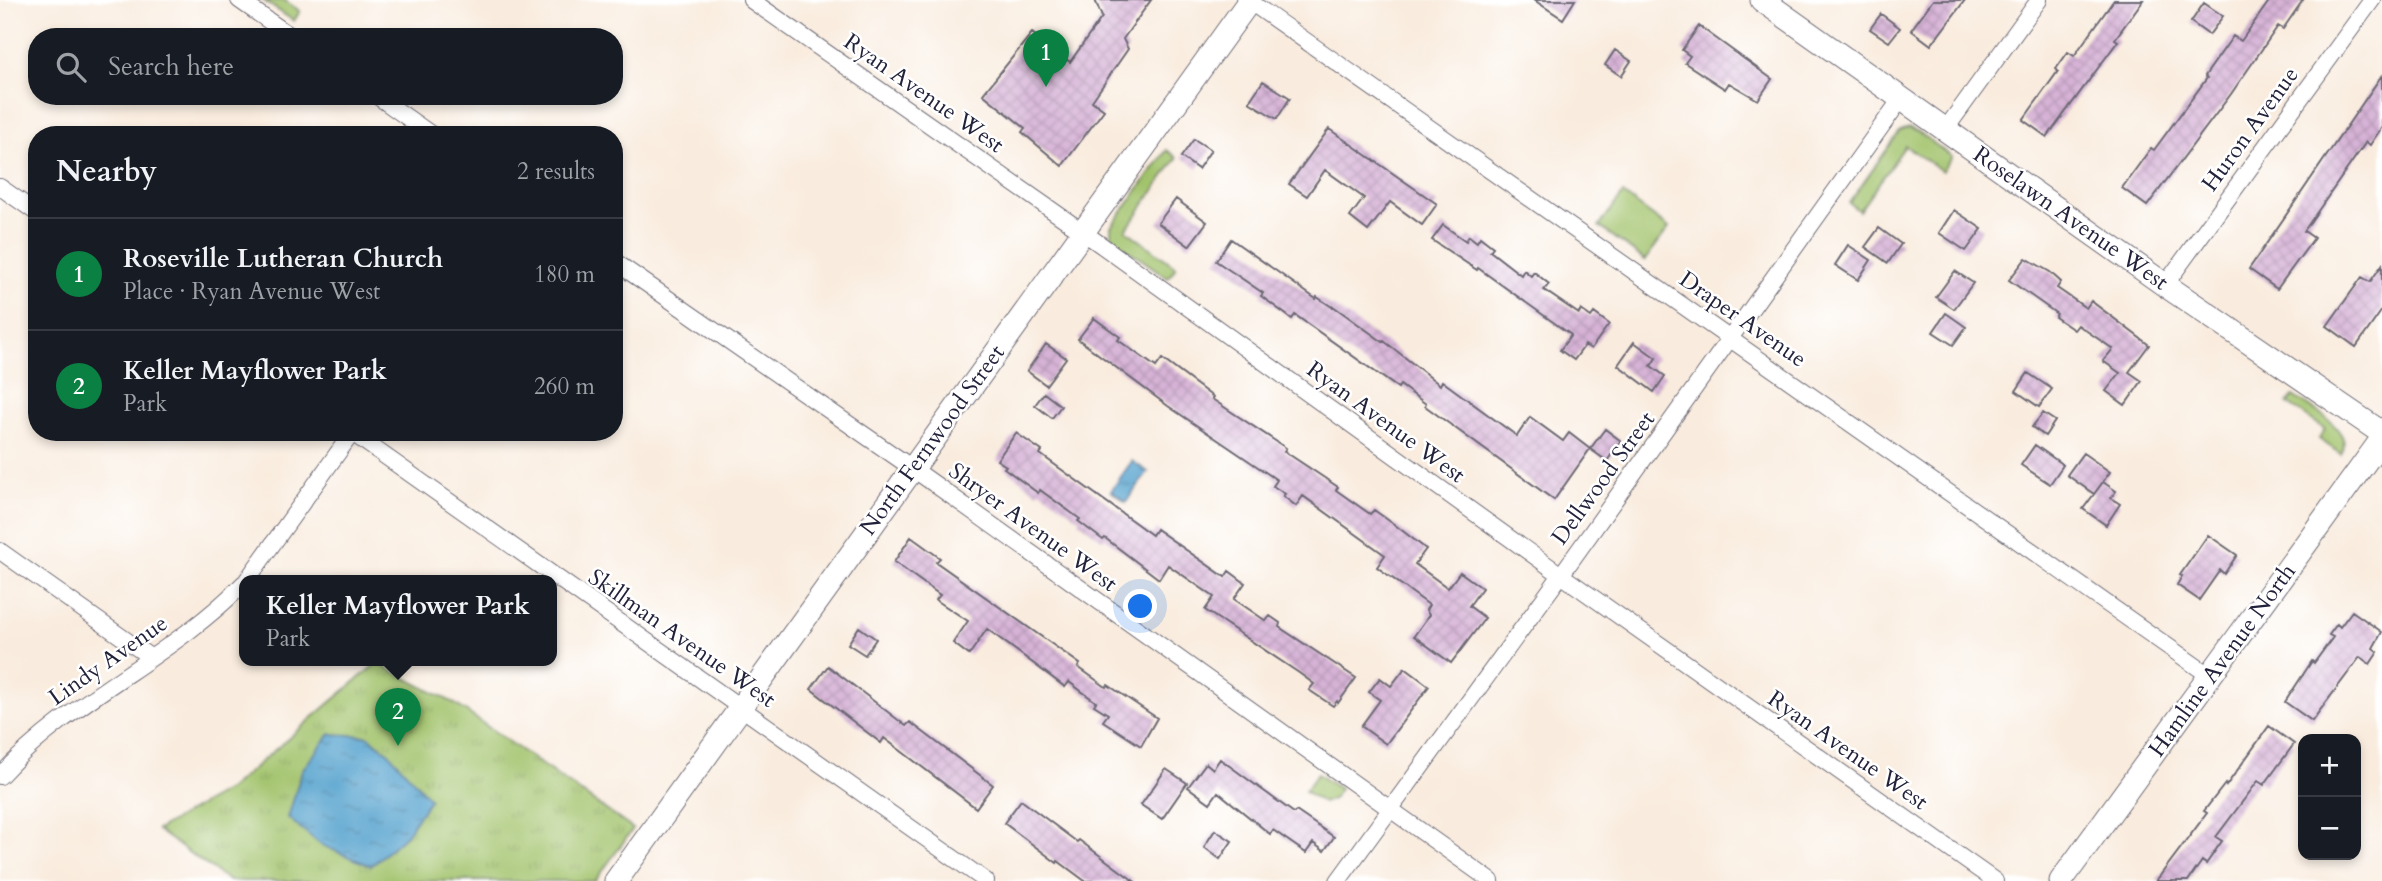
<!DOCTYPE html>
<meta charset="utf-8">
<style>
:root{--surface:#171b24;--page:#20242c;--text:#f1f3f6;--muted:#9ea1a6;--line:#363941;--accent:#0b8043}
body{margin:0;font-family:Cardo,serif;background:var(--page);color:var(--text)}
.controls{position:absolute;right:21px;bottom:21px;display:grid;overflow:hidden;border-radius:14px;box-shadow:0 4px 10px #0003}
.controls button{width:63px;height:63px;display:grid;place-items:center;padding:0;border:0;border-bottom:2px solid var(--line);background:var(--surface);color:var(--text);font:35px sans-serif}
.you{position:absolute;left:1141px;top:607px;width:24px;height:24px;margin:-18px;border:5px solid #fff;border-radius:50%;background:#1a73e8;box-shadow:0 0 0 10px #1a73e833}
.badge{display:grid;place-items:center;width:46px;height:46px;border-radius:50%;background:var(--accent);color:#fff;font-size:23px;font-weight:700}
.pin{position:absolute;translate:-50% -58px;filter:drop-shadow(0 2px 4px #0008)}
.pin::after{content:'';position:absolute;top:37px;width:24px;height:21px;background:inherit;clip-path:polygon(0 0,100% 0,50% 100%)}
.popup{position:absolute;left:239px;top:575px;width:318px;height:91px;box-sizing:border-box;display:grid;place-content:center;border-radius:14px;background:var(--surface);filter:drop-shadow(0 2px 5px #0005);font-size:23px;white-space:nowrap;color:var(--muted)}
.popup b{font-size:26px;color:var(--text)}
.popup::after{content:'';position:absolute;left:50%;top:100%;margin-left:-14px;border:14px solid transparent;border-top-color:var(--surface)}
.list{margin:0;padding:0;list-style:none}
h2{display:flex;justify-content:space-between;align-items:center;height:91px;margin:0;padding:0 28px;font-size:30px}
h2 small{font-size:23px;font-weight:400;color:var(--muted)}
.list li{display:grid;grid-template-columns:46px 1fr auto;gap:21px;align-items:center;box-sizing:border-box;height:112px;padding:0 28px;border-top:2px solid var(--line)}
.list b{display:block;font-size:26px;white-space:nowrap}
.list p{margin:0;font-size:23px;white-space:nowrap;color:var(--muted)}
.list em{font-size:23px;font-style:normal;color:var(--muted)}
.icon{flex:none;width:38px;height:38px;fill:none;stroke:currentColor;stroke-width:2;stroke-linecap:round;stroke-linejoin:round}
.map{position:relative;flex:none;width:2382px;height:881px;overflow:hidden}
.search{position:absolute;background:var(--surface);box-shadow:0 4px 10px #0003;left:28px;top:28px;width:595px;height:77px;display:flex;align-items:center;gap:18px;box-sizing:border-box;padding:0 24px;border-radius:28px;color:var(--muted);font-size:26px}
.panel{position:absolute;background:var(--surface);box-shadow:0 4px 10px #0003;left:28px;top:126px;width:595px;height:315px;border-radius:28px}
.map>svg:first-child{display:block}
.grass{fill:url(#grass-tufts);stroke:#627252;stroke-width:2}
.garden{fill:#a1c26a;stroke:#627252;stroke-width:2}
.water{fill:url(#water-ripples);stroke:#3c6284;stroke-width:2}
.building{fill:url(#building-cross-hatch)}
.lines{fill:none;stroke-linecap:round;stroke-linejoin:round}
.street-casing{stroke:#6d6974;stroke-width:18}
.secondary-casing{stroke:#6d6974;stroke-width:25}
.street{stroke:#fff;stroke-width:16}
.secondary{stroke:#fff;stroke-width:23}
.labels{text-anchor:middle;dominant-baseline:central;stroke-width:5;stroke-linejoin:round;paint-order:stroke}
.street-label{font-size:23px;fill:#22223b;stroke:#fff}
</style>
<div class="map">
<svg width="2382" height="881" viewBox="0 0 2382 881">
<defs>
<pattern id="grass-tufts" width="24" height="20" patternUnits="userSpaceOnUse" patternTransform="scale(1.75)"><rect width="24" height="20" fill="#a1c26a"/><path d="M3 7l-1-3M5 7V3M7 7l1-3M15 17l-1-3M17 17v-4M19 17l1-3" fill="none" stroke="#8aa65d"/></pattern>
<pattern id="water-ripples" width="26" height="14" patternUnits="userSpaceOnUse" patternTransform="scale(1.75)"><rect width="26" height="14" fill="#55a2ce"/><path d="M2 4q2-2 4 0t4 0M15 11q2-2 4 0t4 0" fill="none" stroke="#4684a8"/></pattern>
<pattern id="building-cross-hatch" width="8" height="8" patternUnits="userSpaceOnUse" patternTransform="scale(1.75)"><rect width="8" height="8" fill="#d7b3d7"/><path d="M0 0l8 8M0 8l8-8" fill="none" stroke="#b89ab9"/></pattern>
</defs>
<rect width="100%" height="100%" fill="#fff"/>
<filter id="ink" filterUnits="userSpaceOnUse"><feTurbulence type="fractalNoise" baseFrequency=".0143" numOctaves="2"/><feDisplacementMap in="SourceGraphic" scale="14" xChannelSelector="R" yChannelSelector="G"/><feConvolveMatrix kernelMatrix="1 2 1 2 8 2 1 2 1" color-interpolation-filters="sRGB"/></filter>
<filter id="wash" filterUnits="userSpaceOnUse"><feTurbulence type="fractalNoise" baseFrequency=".00686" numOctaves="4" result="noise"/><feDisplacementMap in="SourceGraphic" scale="28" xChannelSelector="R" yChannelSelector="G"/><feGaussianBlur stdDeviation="1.57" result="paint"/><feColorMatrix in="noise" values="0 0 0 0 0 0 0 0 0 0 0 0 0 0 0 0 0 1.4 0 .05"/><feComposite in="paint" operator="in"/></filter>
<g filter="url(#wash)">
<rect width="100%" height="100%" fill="#f9ecde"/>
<path class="grass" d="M377 663 454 703 633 829 595 881H229L157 830 229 789Z"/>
<path class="garden" d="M284 0 300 11 294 21 264 1Z
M1909 128 1917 131 1952 157 1942 171 1905 146 1859 211 1849 203 1900 131Z
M1167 150 1177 158 1126 230 1176 267 1168 278 1117 242 1111 235V227Z
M1623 194 1669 228 1645 260 1599 226Z
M2293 396C2309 407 2356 430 2341 454L2319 439 2325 429 2287 403Z
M1317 774 1340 789 1333 799 1323 803 1305 791Z"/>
<path class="water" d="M1132 461 1148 472 1126 502 1111 491Z
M330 734 368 736 388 752 430 799 404 837 371 866 321 845 288 818 302 770Z"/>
<g id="blocks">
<path class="building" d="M1095 0H1151L1123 39 1128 49 1092 101 1104 110 1062 166 1022 132 1025 128 983 94 1032 33 1070 62 1102 17Z
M1534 0H1575L1563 19Z
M1933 0H1965L1931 45 1911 30Z
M2114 0H2143L2115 39 2118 41 2047 137 2023 120 2058 71 2056 69 2068 52 2074 56Z
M2270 0H2303L2283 29 2278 26 2231 94 2147 206 2122 188 2151 148 2154 150 2207 78 2205 76 2233 36 2241 41Z
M2204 3 2223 16 2209 35 2191 22Z
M1881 14 1900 28 1889 42 1870 29Z
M1699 26 1772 79 1758 100 1729 83 1725 89 1685 63 1690 56 1682 50Z
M1615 50 1631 61 1621 76 1605 65Z
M2382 75V127L2370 145 2366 142 2304 231 2314 238 2277 289 2249 269Z
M1263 81 1290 98 1277 119 1249 102Z
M1329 129 1437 204 1422 225 1390 202 1368 231 1350 217 1364 198 1325 170 1307 196 1289 184Z
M1194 139 1211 150 1198 169 1181 157Z
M1176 199 1207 222 1189 246 1158 223Z
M1954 210 1982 229 1966 251 1939 233Z
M1443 225 1466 241 1469 236 1477 242 1480 237 1493 247 1490 251 1521 275 1524 270 1531 276 1534 272 1549 284 1544 290 1579 314 1581 310 1591 317 1594 313 1609 324 1591 349 1585 345 1574 360 1560 350 1571 335 1478 268 1477 270 1432 240Z
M1879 228 1901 244 1888 263 1865 247Z
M1231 239 1316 299 1317 297 1332 307 1333 306 1383 342 1384 341 1440 385 1442 381 1517 436 1530 417 1563 441 1569 433 1590 449 1605 429 1621 441 1607 461 1590 449 1554 500 1425 406 1426 404 1400 385 1398 388 1295 315 1292 319 1261 296 1263 293 1216 261Z
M1848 245 1871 260 1858 280 1835 265Z
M2026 258 2050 272 2061 282 2057 288 2086 308 2091 301 2149 345 2129 372 2142 381 2125 405 2106 391 2120 373 2103 361 2113 349 2078 325 2074 330 2055 317 2057 314 2009 280Z
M2382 265V310L2356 347 2327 326 2362 277 2370 282Z
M1955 271 1973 283 1954 309 1936 297Z
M1946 313 1966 327 1953 345 1933 332Z
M1094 318 1120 337 1118 340 1156 367 1162 359 1213 397 1212 399 1286 448 1284 451 1338 487 1336 490 1370 514 1374 510 1395 525 1426 549 1415 564 1448 588 1460 572 1482 588 1469 606 1485 618 1451 663 1414 636 1429 615 1426 610 1429 605 1377 567 1385 555 1303 496 1296 506 1283 496 1285 494 1273 486 1277 480 1168 406 1078 339Z
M1634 342 1656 358 1651 366 1665 376 1654 392 1618 365Z
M1046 344 1066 358 1046 385 1027 371Z
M2028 373 2052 389 2039 407 2016 391Z
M1044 393 1061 406 1052 418 1035 405Z
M2043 413 2055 421 2045 436 2032 427Z
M1016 433 1042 451 1040 454 1152 535 1156 529 1225 577 1229 571 1245 583 1234 599 1266 621 1270 616 1280 623 1279 627 1356 678 1338 703 1337 701 1333 706 1309 690 1314 684 1299 673 1205 610 1214 597 1168 565 1159 579 1105 538 1103 540 1078 521 1080 519 1040 490 1038 493 1004 468 1006 466 997 460Z
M2035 445 2063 465 2050 484 2021 465Z
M2083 453 2110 472 2094 494 2067 475Z
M2103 482 2116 491 2111 498 2120 504 2106 525 2083 509Z
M2208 535 2237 555 2224 574 2220 570 2199 600 2177 585 2182 576 2180 575Z
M911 537 940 558 936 562 1080 664 1078 667 1106 687 1108 685 1157 718 1141 746 1103 721 1108 714 1094 705 1096 702 1069 682 1065 687 987 629 969 655 953 643 968 621 936 600 940 595 894 562Z
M2352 611 2382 632 2373 648 2378 652 2370 664 2360 657 2312 721 2285 702 2312 661 2314 663 2333 637 2329 635 2337 624 2340 627Z
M859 627 876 639 865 655 848 644Z
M828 666 906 726 910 722 993 785 976 808 884 738 881 743 811 689Z
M1405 668 1429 686 1386 744 1361 726 1380 700 1369 692 1380 678 1391 686Z
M2269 726 2294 744 2264 785 2258 781 2216 837 2222 841 2206 864 2202 861 2188 881H2156L2207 813 2204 811 2225 784 2226 786Z
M1220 759 1294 813 1296 811 1334 837 1324 851 1313 843 1306 853 1273 830 1270 834 1218 792 1210 803 1188 787 1206 763 1213 769Z
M1166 769 1187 783 1162 819 1141 805Z
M1021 800 1077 842 1079 840 1134 881H1085L1058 861 1057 863 1004 823Z
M1215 830 1232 841 1220 859 1204 847Z"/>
</g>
</g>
<g filter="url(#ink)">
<use href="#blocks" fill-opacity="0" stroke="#6d6974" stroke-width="2"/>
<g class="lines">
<g class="street-casing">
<path id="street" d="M239 0 292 37
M751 0 1083 232 1561 575 1995 881
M1249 1 2210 676
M377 96 432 135
M1945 130 2039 0
M0 187 37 213
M614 261 912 468 1491 881
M2165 285 2372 0
M351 432 986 881
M0 551 150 657
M247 580 352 433
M0 776C71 698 171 658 244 583
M1338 881 1561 575 1901 99"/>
</g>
<g class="secondary-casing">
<path id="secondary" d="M1762 0 2165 285 2382 433
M616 881 1250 0
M2061 881 2382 439"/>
</g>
<use href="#street" class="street"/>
<use href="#secondary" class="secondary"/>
</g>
</g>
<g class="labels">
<g class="street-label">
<text transform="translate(924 93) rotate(35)">Ryan Avenue West</text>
<text transform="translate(2250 129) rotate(-54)">Huron Avenue</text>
<text transform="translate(2071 218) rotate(35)">Roselawn Avenue West</text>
<text transform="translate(1743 319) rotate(35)">Draper Avenue</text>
<text transform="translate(1386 422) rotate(36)">Ryan Avenue West</text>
<text transform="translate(932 440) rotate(-54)">North Fernwood Street</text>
<text transform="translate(1603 478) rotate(-54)">Dellwood Street</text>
<text transform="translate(1033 527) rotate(36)">Shryer Avenue West</text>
<text transform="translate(682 638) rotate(35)">Skillman Avenue West</text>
<text transform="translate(108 660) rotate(-35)">Lindy Avenue</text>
<text transform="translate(2222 660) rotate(-54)">Hamline Avenue North</text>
<text transform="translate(1848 750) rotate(35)">Ryan Avenue West</text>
</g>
</g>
</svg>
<div class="controls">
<button>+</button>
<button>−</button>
</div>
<div class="you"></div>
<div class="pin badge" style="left:1046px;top:87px">1</div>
<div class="pin badge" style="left:398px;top:746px">2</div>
<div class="popup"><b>Keller Mayflower Park</b>Park</div>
<div class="search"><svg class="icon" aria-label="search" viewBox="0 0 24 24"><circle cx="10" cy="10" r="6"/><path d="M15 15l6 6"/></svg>Search here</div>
<section class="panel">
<h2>Nearby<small>2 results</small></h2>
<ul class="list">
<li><span class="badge">1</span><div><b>Roseville Lutheran Church</b><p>Place · Ryan Avenue West</p></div><em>180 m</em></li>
<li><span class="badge">2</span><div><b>Keller Mayflower Park</b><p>Park</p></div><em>260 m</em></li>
</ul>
</section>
</div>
